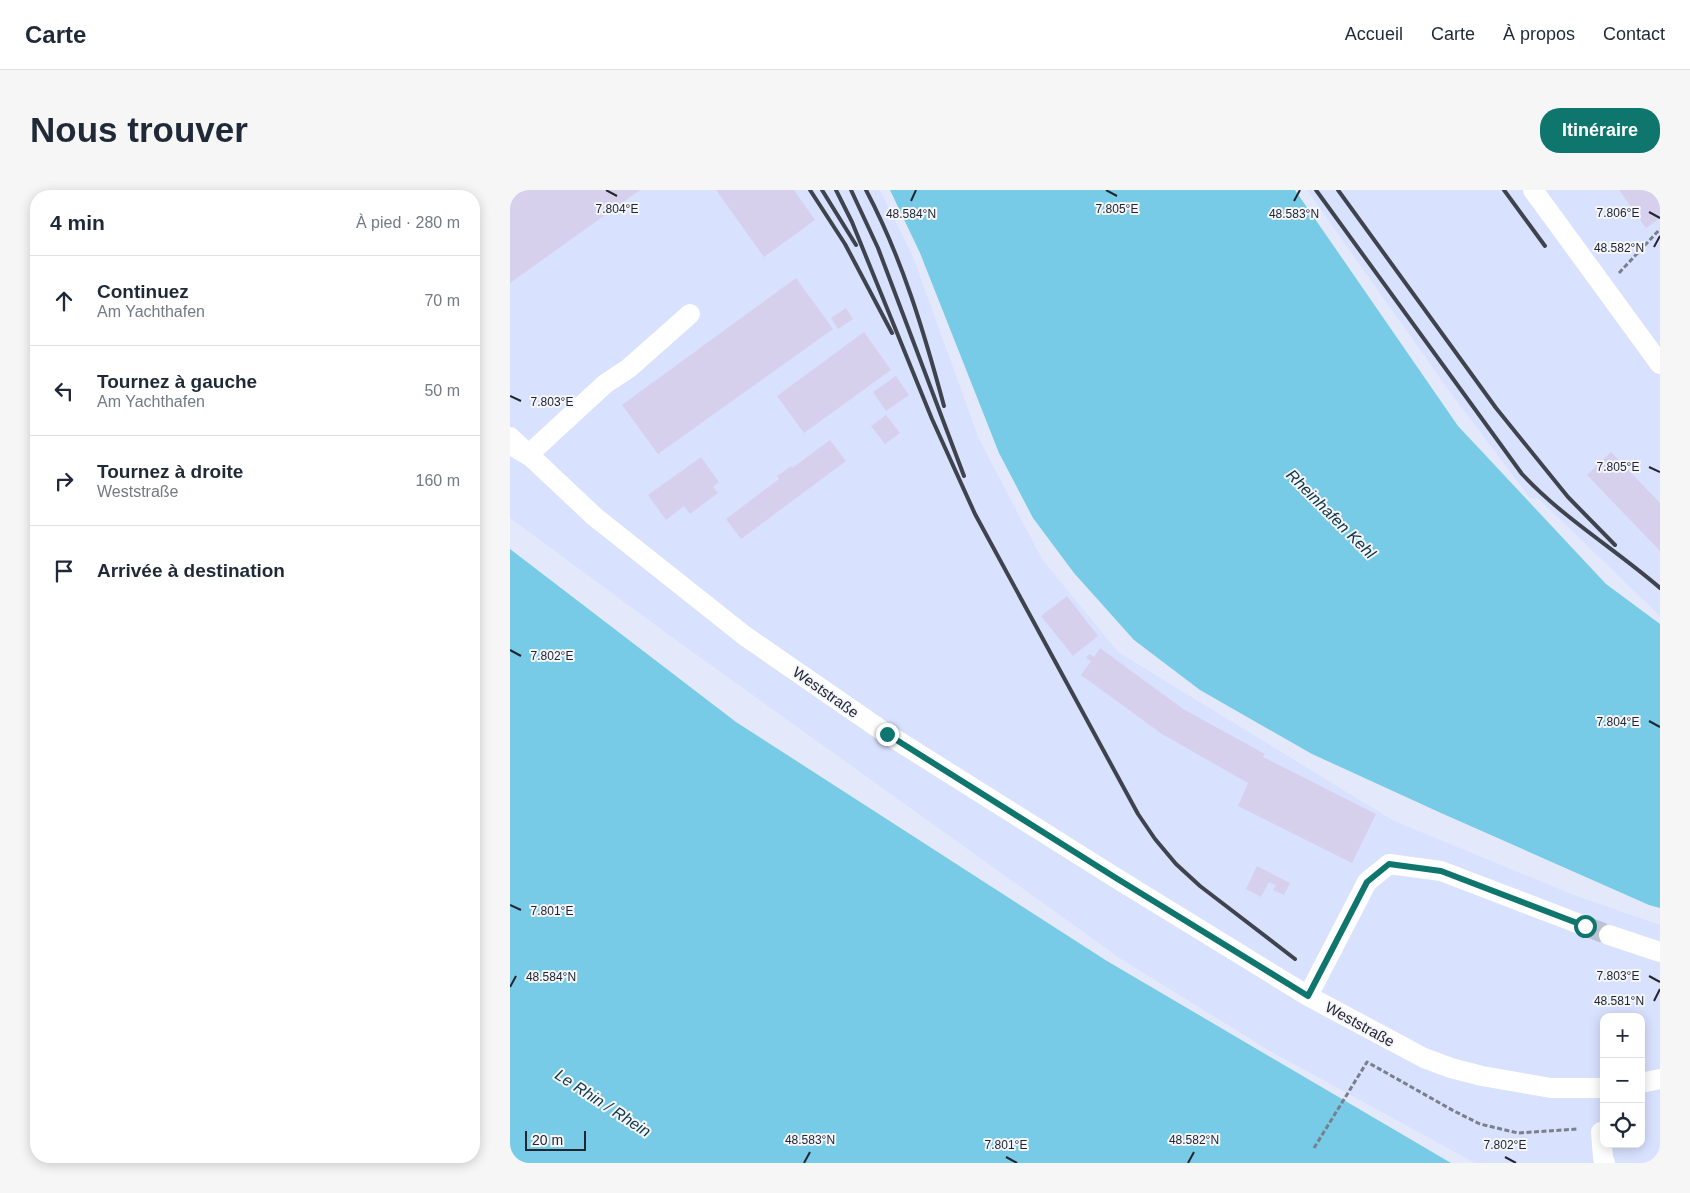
<!DOCTYPE html>
<html lang="fr">
<meta charset="utf-8">
<style>
:root{--surface:#fff;--page:#f6f6f7;--text:#1f2937;--muted:#747a83;--line:#e0e1e3;--accent:#0f766e}
body{margin:0;font-family:Arial,sans-serif;background:var(--page);color:var(--text)}
.controls{position:absolute;right:15px;bottom:15px;display:grid;overflow:hidden;border-radius:10px;box-shadow:0 2px 12px #0003}
.controls button{width:45px;height:45px;display:grid;place-items:center;padding:0;border:0;border-bottom:1px solid var(--line);background:var(--surface);color:var(--text);font:25px sans-serif}
.scale{position:absolute;left:15px;bottom:12px;width:61px;box-sizing:border-box;padding-left:5px;border:2px solid #222630;border-top:0;font-size:14px;line-height:18px;white-space:nowrap;color:#222630;-webkit-text-stroke:4px #f4f6fc;paint-order:stroke}
.stop{position:absolute;width:15px;height:15px;margin:-11px;border:4px solid #0f766e;border-radius:50%;background:#fff}
.stop.end{background:#0f766e;border-color:#fff;box-shadow:0 1px 5px #0008}
.list{margin:0;padding:0;list-style:none}
h2{display:flex;justify-content:space-between;align-items:center;height:65px;margin:0;padding:0 20px;font-size:21px}
h2 small{font-size:16px;font-weight:400;color:var(--muted)}
.list li{display:grid;grid-template-columns:32px 1fr auto;gap:15px;align-items:center;box-sizing:border-box;height:90px;padding:0 20px;border-top:1px solid var(--line)}
.list b{display:block;font-size:19px;white-space:nowrap}
.list p{margin:0;font-size:16px;white-space:nowrap;color:var(--muted)}
.list em{font-size:16px;font-style:normal;color:var(--muted)}
.icon{flex:none;width:28px;height:28px;fill:none;stroke:currentColor;stroke-width:2;stroke-linecap:round;stroke-linejoin:round}
.map{position:relative;flex:none;width:1150px;height:973px;overflow:hidden;border-radius:20px}
header{display:flex;align-items:center;gap:30px;box-sizing:border-box;height:70px;padding:0 25px;background:var(--surface);border-bottom:1px solid var(--line)}
header strong{font-size:24px}
nav{display:flex;gap:28px;margin-inline-start:auto;font-size:18px}
.intro{display:flex;align-items:center;justify-content:space-between;box-sizing:border-box;height:120px;padding:0 30px}
h1{margin:0;font-size:35px}
.button{padding:12px 22px;border-radius:20px;background:var(--accent);color:#fff;font-size:18px;font-weight:700}
main{display:flex;gap:30px;padding:0 30px}
aside{flex:1;background:var(--surface);border-radius:20px;box-shadow:0 2px 12px #0003}
.map>svg:first-child{display:block}
.built{fill:#d8e1fe;fill-rule:evenodd}
.water{fill:#77cbe7}
.building{fill:#d7d0ed}
.lines{fill:none;stroke-linecap:round;stroke-linejoin:round}
.minor-tunnel{stroke:#bcc2d2;stroke-width:20;stroke-dasharray:20 10;stroke-linecap:butt}
.path{stroke:#7a7f8c;stroke-width:3;stroke-dasharray:5 2.5;stroke-linecap:butt}
.minor{stroke:#fff;stroke-width:20}
.rail{stroke:#3f434e;stroke-width:4}
.route{stroke:#0f766e;stroke-width:6}
.ticks{fill:none;stroke:#222630;stroke-width:2}
.labels{text-anchor:middle;dominant-baseline:central;stroke-width:4;stroke-linejoin:round;paint-order:stroke}
.street-label{font-size:15px;fill:#222630;stroke:#f4f6fc}
.water-label{font-size:16px;font-style:italic;fill:#0f3743;stroke:#f4f6fc}
.ticks-label{font-size:12px;text-anchor:middle;fill:#222630;stroke:#f4f6fc;stroke-width:4;stroke-linejoin:round;paint-order:stroke}
</style>
<header>
<strong>Carte</strong>
<nav><a>Accueil</a><a>Carte</a><a>À propos</a><a>Contact</a></nav>
</header>
<div class="intro"><h1>Nous trouver</h1><a class="button">Itinéraire</a></div>
<main>
<aside>
<h2>4 min<small>À pied · 280 m</small></h2>
<ul class="list">
<li><svg class="icon" aria-label="ahead" viewBox="0 0 24 24"><path d="M12 20V5M6 11l6-6 6 6"/></svg><div><b>Continuez</b><p>Am Yachthafen</p></div><em>70 m</em></li>
<li><svg class="icon" aria-label="left" viewBox="0 0 24 24"><path d="M17 20v-9H6M10 6l-5 5 5 5"/></svg><div><b>Tournez à gauche</b><p>Am Yachthafen</p></div><em>50 m</em></li>
<li><svg class="icon" aria-label="right" viewBox="0 0 24 24"><path d="M7 20v-9h11M14 6l5 5-5 5"/></svg><div><b>Tournez à droite</b><p>Weststraße</p></div><em>160 m</em></li>
<li><svg class="icon" aria-label="arrive" viewBox="0 0 24 24"><path d="M6 21V4h12l-3 4 3 4H6"/></svg><div><b>Arrivée à destination</b></div></li>
</ul>
</aside>
<div class="map">
<svg width="1150" height="973" viewBox="0 0 1150 973">
<rect width="100%" height="100%" fill="#e3e9fa"/>
<path class="built" d="M0 0H370L403 67 469 249 532 369 608 462 884 631 1064 705 1150 735V973H965L760 861 611 769 159 445 0 328ZM1094 827H1131V954H1094Z
M797 0H1150V426L1029 309 1020 308 937 198Z"/>
<path class="water" d="M380 0H785L948 236 1096 394 1150 434V718L1139 715 931 623 802 564 690 500 624 450 564 383 523 328 489 263 410 63Z
M0 359 226 532 597 771 941 973H0Z"/>
<path class="building" d="M0 0H130L0 93Z
M206 0H284L305 30 254 67Z
M1109 0H1150V28L1136 38Z
M286 88 323 139 148 264 112 215Z
M336 118 343 129 328 139 321 128Z
M354 142 381 180 294 243 267 206Z
M386 186 399 205 376 221 363 202Z
M376 225 390 243 375 254 361 236Z
M320 250 336 271 231 349 216 329 269 289 267 286 281 276 282 278Z
M1101 262 1150 313V361L1077 285Z
M191 267 209 292 203 297 208 303 180 324 174 316 156 330 138 305Z
M557 406 588 446 563 466 531 426Z
M590 458 673 519 755 564 753 567 866 624 842 673 728 616 738 593 652 544 571 485 581 471 576 468 579 464 584 467Z
M747 676 780 693 774 705 763 700 766 695 759 692 751 707 736 699Z
M1077 729 1101 738 1096 753 1072 744Z"/>
<g class="lines">
<path class="minor-tunnel" d="M1075 736 1099 745"/>
<path class="path" d="M1109 83 1150 39
M804 958 857 872 944 921 970 934 1008 943 1067 939"/>
<path class="minor" d="M1023 0 1150 174
M0 247 85 327 235 446 377 544 606 688 798 806 914 868 941 878 972 886 1041 898H1094
M6 258 18 265 95 194 119 178 180 124
M1099 745 1150 762
M798 806 857 692 879 674 931 681 1075 736
M1131 893 1150 889
M1091 942 1093 968 1095 973"/>
<path class="rail" d="M300 0 335 54 382 143
M312 0 346 55
M326 0 342 32 422 229 465 324 628 624 645 649 666 674 690 696 785 769
M341 0 368 58 454 286
M356 0C392 68 414 142 434 216
M806 0 1012 284C1053 328 1105 359 1150 398
M828 0 986 218 1058 307 1105 355
M994 0 1035 56"/>
</g>
<g class="lines">
<path class="route" d="M377 544 606 688 798 806 857 692 879 674 931 681 1075 736"/>
</g>
<path class="ticks" d="M96 0 107 6M596 0 607 6M401 11 406 0M784 11 790 0M1139 22 1150 28M1144 57 1150 46M0 206 11 211M1139 277 1150 282M0 460 11 466M1139 531 1150 537M0 715 11 720M1139 786 1150 792M0 797 6 786M1144 811 1150 799M496 967 507 973M995 967 1006 973M294 973 300 962M678 973 684 962"/>
<g class="labels">
<g class="street-label">
<text transform="translate(316 502) rotate(35)">Weststraße</text>
<text transform="translate(850 834) rotate(29)">Weststraße</text>
</g>
<g class="water-label">
<text transform="translate(821 324) rotate(45)">Rheinhafen Kehl</text>
<text transform="translate(93 913) rotate(33)">Le Rhin / Rhein</text>
</g>
</g>
<g class="ticks-label">
<text x="107" y="23">7.804°E</text>
<text x="607" y="23">7.805°E</text>
<text x="1108" y="27">7.806°E</text>
<text x="401" y="28">48.584°N</text>
<text x="784" y="28">48.583°N</text>
<text x="1109" y="62">48.582°N</text>
<text x="42" y="216">7.803°E</text>
<text x="1108" y="281">7.805°E</text>
<text x="42" y="470">7.802°E</text>
<text x="1108" y="536">7.804°E</text>
<text x="42" y="725">7.801°E</text>
<text x="1108" y="790">7.803°E</text>
<text x="41" y="791">48.584°N</text>
<text x="1109" y="815">48.581°N</text>
<text x="300" y="954">48.583°N</text>
<text x="684" y="954">48.582°N</text>
<text x="496" y="959">7.801°E</text>
<text x="995" y="959">7.802°E</text>
</g>
</svg>
<div class="controls">
<button>+</button>
<button>−</button>
<button><svg class="icon" aria-label="locate" viewBox="0 0 24 24"><circle cx="12" cy="12" r="6"/><path d="M12 2v4M12 18v4M2 12h4M18 12h4"/></svg></button>
</div>
<div class="scale">20 m</div>
<div class="stop" style="left:1075px;top:736px"></div>
<div class="stop end" style="left:377px;top:544px"></div>
</div>
</main>
